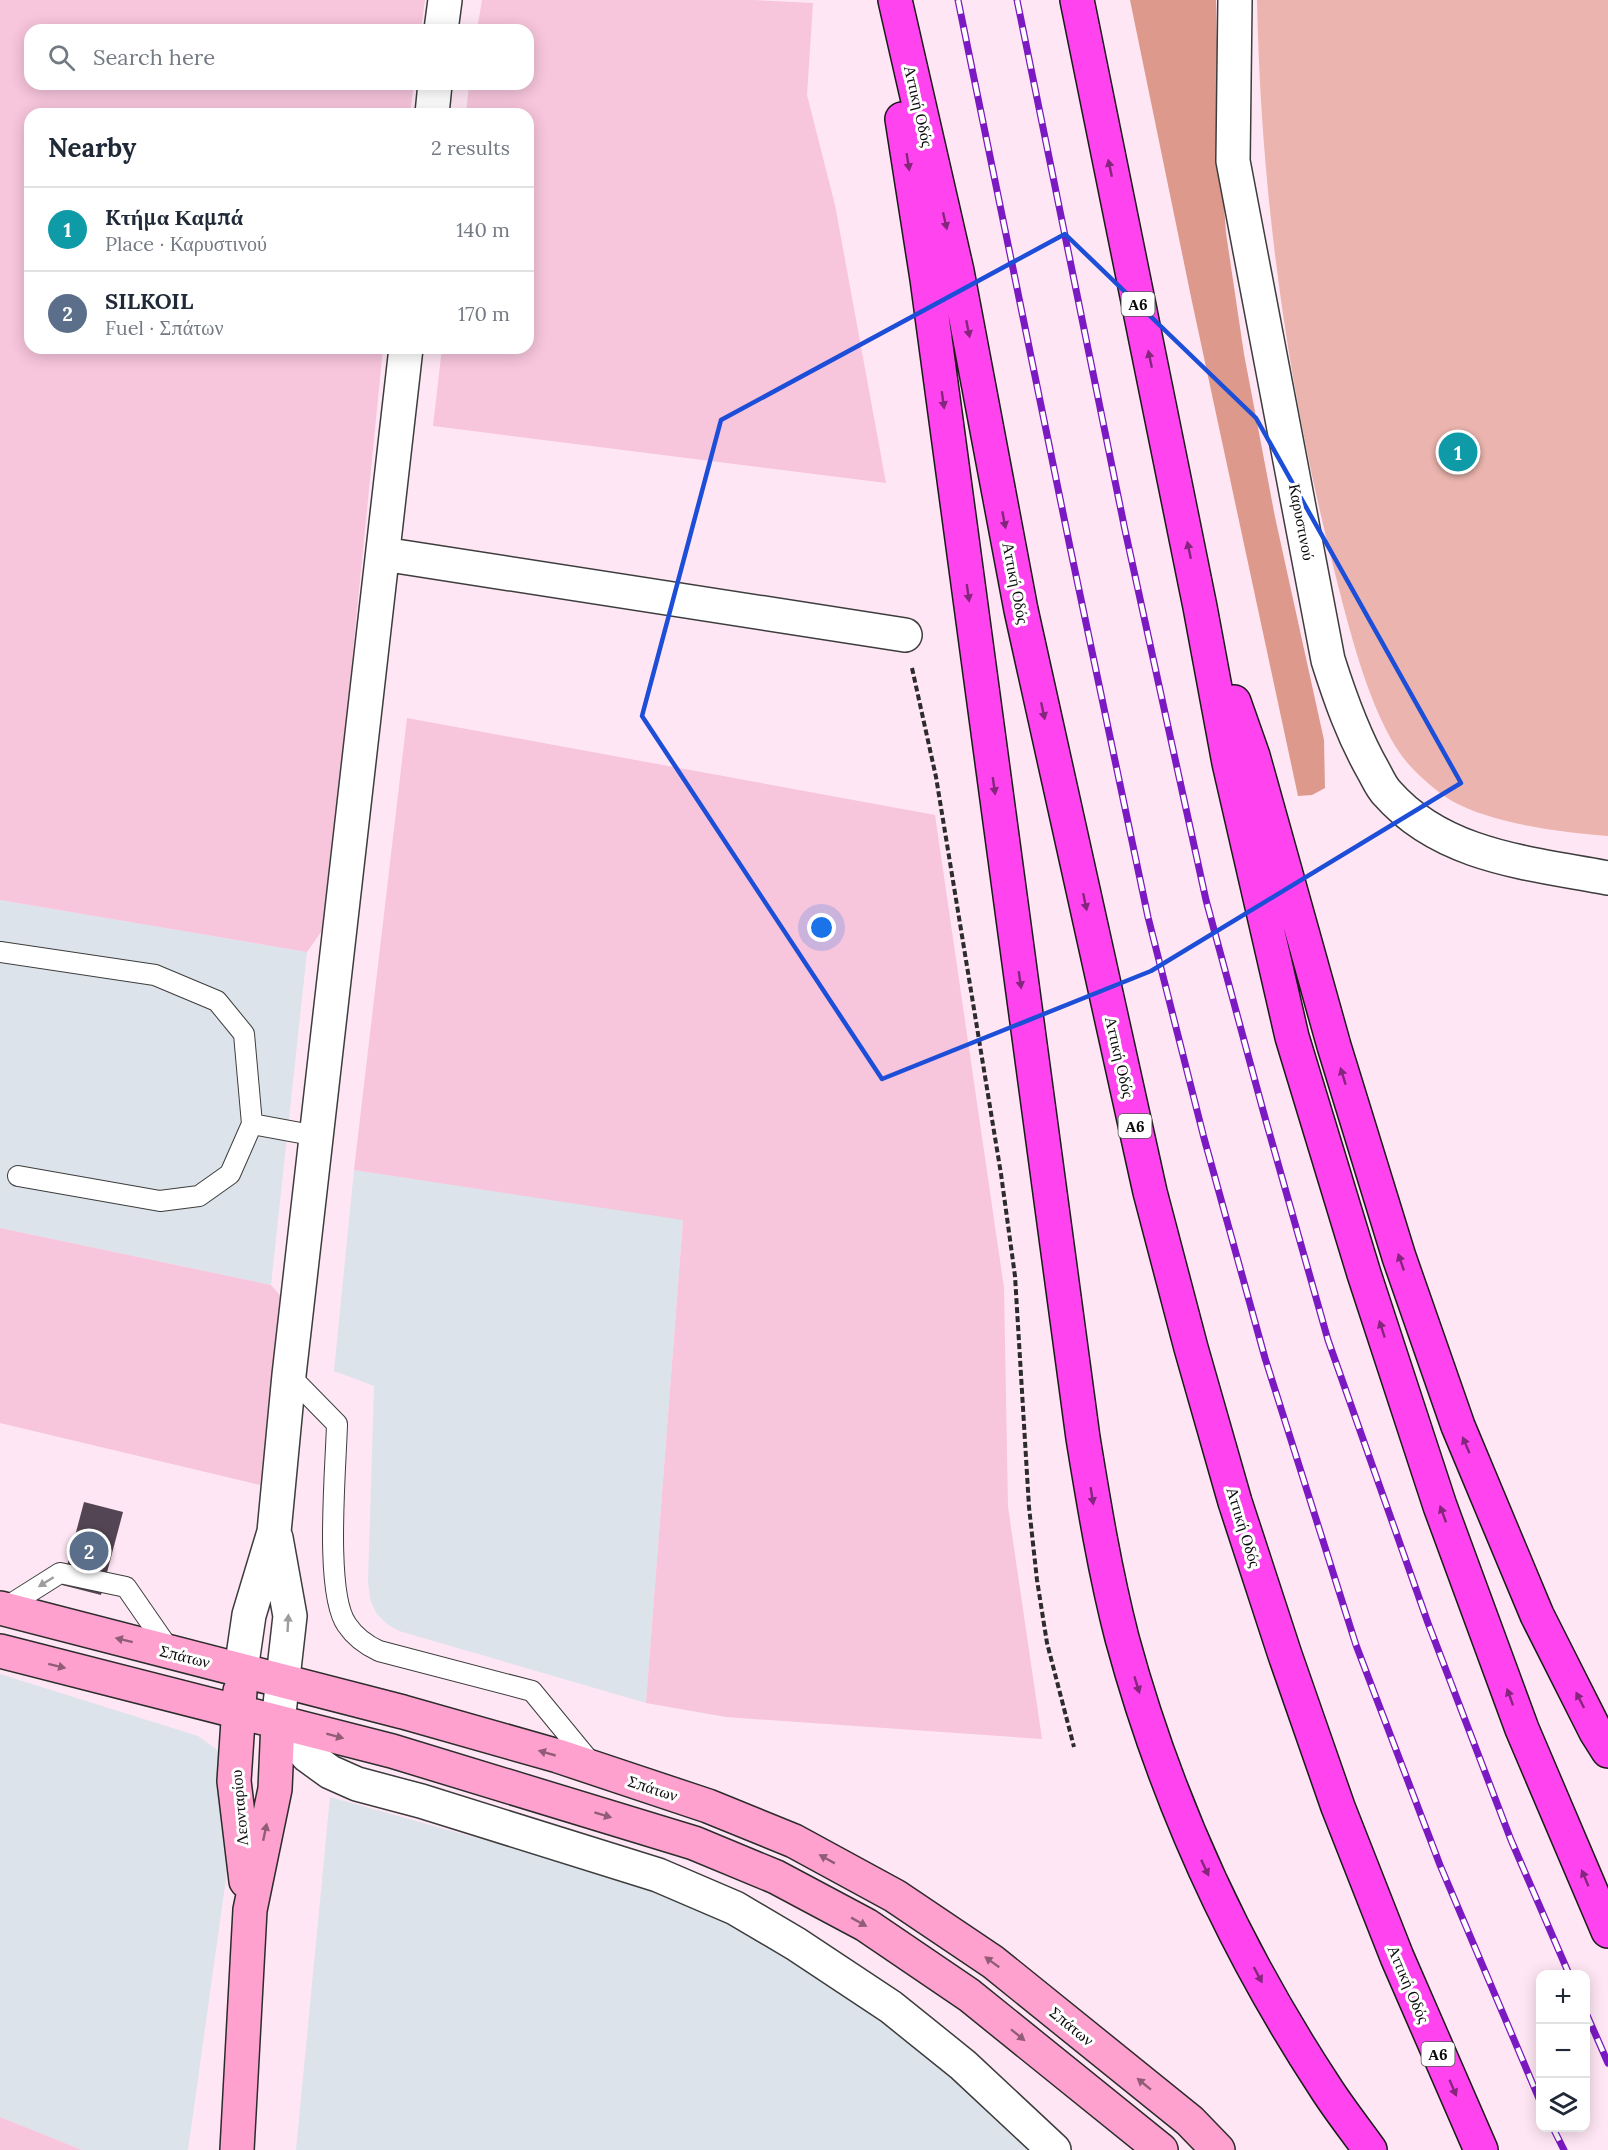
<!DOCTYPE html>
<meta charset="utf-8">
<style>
:root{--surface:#fff;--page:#f2f2f3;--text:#1f2937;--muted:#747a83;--line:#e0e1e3;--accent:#7c3aed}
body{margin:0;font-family:Lora,serif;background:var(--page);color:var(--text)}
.controls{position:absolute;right:18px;bottom:18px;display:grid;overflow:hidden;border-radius:12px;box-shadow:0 3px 15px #0003}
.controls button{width:54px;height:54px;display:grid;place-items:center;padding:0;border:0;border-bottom:2px solid var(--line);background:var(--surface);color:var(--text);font:30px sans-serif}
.you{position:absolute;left:822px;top:928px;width:21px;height:21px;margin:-15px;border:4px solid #fff;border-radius:50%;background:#1a73e8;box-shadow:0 0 0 9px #1a73e833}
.badge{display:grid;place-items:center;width:39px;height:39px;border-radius:50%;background:var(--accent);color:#fff;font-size:20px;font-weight:700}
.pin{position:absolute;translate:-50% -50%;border:3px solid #fff;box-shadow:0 2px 6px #0006}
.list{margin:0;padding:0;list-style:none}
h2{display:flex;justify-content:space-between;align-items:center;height:78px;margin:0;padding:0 24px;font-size:26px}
h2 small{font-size:20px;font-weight:400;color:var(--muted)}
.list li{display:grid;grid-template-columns:39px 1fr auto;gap:18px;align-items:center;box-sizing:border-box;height:84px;padding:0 24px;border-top:2px solid var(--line)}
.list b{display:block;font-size:22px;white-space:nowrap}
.list p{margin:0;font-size:20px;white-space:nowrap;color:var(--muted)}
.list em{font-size:20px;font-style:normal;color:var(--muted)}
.icon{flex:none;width:33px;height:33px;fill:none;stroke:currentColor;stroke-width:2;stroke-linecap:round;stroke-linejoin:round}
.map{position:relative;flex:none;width:1608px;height:2150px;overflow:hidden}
.search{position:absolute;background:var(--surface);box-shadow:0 3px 15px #0003;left:24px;top:24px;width:510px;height:66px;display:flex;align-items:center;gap:15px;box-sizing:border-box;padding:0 21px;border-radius:18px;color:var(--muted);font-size:22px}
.panel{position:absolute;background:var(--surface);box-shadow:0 3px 15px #0003;left:24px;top:108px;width:510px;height:246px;border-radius:18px}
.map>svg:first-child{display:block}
.industrial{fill:#dce3ea}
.farmland{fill:#f7c5dc}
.green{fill:#ebb4ae}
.forest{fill:#dd9a8c}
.building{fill:#534553}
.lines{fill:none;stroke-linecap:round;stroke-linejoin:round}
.lane-casing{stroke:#3d3d3d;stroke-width:22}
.street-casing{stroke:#3d3d3d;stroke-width:36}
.secondary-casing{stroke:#2c2c2c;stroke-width:36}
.highway-casing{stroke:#1b1b1b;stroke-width:36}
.path{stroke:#2c2c2c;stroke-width:4;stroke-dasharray:6 3;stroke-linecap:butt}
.lane{stroke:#fff;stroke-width:20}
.street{stroke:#fff;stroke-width:33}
.secondary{stroke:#ffa1cf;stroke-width:33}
.highway{stroke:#ff44ef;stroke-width:33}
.rail-casing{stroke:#7b19c2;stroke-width:7}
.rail{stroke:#fff;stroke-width:4.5;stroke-dasharray:14;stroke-linecap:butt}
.oneway{fill:#84277c}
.oneway2{fill:#9d9d9d}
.oneway3{fill:#915d76}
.marked{fill:none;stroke:#1d4ed8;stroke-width:4.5;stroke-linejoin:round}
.labels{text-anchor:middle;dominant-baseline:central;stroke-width:6;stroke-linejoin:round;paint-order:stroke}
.shield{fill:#fff;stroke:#545454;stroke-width:1.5}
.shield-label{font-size:15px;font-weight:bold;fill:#0a0a0a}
.street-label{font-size:16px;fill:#0a0a0a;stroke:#fff}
</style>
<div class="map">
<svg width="1608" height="2150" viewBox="0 0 1608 2150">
<rect width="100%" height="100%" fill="#ffe6f4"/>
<path class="industrial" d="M0 900 307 952 271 1285 0 1228Z
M354 1170 683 1219 646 1703 399 1631 387 1624 376 1613 370 1599 368 1581 374 1386 334 1371Z
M0 1674 198 1736 223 1754 230 1850 188 2150H82L0 2117Z
M330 1797 659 1889 751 1926 941 2060 1030 2150H296Z"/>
<path class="farmland" d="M0 0H425L421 30H30V84H414L410 114H30V348H383L326 925 307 952 0 900Z
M482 0H752L813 3 807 95 835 205 886 483 433 426 442 348H528V114H466L469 84H528V30H477Z
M407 718 935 815 1004 1288 1008 1507 1042 1739 726 1717 646 1703 683 1220 354 1170Z
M0 1228 271 1285 286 1302 260 1485 0 1423Z
M0 2117 82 2150H0Z"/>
<path class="green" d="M1257 0H1608V836C1561 832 1493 824 1452 801 1437 792 1424 780 1413 769 1376 732 1353 643 1340 593 1289 398 1261 202 1257 0Z"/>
<path class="forest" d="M1130 0H1216L1219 137 1226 233 1244 354 1275 517 1324 740 1325 788 1312 795 1298 796 1191 297Z"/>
<path class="building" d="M84 1502 123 1512 101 1595 62 1585Z"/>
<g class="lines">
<g class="lane-casing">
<path id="lane" d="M0 952 155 975 217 1001 244 1034 252 1124
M18 1176 160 1201 199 1196 230 1174 252 1124 317 1136
M289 1375 337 1424C336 1467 324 1594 347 1625 355 1637 366 1645 379 1651L532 1691 592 1764
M3 1609 60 1573 126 1587 171 1652"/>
</g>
<g class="street-casing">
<path id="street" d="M1235 0 1233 161 1328 660C1340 698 1353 735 1373 770 1377 777 1381 787 1387 793 1443 857 1530 863 1608 878
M441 30 445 0
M432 114 435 84
M383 554 905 635
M276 1538 290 1616 278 1722 308 1756 330 1772 357 1784 421 1801 658 1875 735 1908 796 1944 891 2007 963 2065 1054 2150
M241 1670 249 1615 274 1532 289 1375 406 348"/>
</g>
<g class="secondary-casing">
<path id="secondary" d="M0 1608 403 1712 558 1756 708 1806 794 1841 895 1896 993 1962 1190 2121 1218 2150
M0 1651 392 1751 694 1843 776 1877 866 1925 969 1995 1161 2150
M240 1691 234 1781 246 1881
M237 2150 250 1910 275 1789 278 1722"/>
</g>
<g class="highway-casing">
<path id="highway" d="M895 0 957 271 1021 610 1150 1192 1191 1348 1235 1502 1285 1655 1338 1807 1397 1957 1481 2150
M1077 0 1200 607 1229 763 1292 1037 1364 1274 1440 1506 1522 1729 1608 1931
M902 119 927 279 1083 1438C1094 1505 1105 1572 1122 1638 1165 1797 1235 1950 1325 2087 1339 2109 1355 2129 1370 2150
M1234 702 1253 756 1334 1046 1399 1257 1458 1426 1537 1615 1596 1732 1608 1751"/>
</g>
<path class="path" d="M912 668 936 777 1001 1174 1015 1276 1029 1507 1037 1580 1047 1643 1074 1747"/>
<use href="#lane" class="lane"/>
<use href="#street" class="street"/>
<use href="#secondary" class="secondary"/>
<use href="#highway" class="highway"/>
<g class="rail-casing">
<path id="rail" d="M958 0 1070 547 1148 917 1204 1138 1265 1358 1356 1645 1440 1865 1540 2101
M1017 0 1125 530 1206 900 1264 1114 1328 1340 1428 1623 1511 1840 1569 1974
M1586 2013 1608 2063
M1553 2128 1564 2150"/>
</g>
<use href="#rail" class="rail"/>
</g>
<defs><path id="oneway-solid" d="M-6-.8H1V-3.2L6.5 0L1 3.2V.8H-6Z" transform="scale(1.5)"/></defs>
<g class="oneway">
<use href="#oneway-solid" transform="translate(908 162) rotate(81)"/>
<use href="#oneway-solid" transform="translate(1110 168) rotate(-102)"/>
<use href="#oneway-solid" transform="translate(945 221) rotate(77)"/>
<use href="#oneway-solid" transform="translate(968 329) rotate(79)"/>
<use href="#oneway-solid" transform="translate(1150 359) rotate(-102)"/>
<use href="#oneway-solid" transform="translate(943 400) rotate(82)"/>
<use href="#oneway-solid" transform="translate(1004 520) rotate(79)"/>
<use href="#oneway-solid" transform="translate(1189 550) rotate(-102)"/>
<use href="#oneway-solid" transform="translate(968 593) rotate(82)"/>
<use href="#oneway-solid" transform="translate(1043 711) rotate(78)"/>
<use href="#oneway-solid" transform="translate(994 786) rotate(82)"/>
<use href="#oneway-solid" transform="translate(1085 902) rotate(78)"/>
<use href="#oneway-solid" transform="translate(1020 980) rotate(82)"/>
<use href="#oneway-solid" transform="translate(1343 1076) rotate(-107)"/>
<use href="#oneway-solid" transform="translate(1401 1262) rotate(-109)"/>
<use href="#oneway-solid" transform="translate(1382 1329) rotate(-108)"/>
<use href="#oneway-solid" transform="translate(1466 1445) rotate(-113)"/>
<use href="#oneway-solid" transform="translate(1092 1496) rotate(81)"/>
<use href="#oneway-solid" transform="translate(1443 1514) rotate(-110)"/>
<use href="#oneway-solid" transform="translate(1137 1685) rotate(73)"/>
<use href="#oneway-solid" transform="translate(1510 1697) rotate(-110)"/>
<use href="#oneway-solid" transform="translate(1580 1700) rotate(-117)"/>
<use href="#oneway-solid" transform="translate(1205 1868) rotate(65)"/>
<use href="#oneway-solid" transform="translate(1585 1878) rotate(-113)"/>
<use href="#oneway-solid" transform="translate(1258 1975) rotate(62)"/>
<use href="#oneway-solid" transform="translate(1453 2088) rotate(67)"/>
</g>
<g class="oneway2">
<use href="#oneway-solid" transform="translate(46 1582) rotate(148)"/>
<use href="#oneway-solid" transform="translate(288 1623) rotate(-87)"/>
</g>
<g class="oneway3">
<use href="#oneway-solid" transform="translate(124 1640) rotate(-166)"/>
<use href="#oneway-solid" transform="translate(57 1666) rotate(14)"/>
<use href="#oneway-solid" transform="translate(335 1736) rotate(15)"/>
<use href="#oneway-solid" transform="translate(547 1753) rotate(-164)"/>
<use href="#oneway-solid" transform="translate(603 1815) rotate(17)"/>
<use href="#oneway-solid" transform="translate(265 1832) rotate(-78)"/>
<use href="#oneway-solid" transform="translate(827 1859) rotate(-151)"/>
<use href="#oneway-solid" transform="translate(859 1922) rotate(29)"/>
<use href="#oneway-solid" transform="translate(992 1962) rotate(-144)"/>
<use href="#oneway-solid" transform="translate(1018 2035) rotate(39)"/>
<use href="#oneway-solid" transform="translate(1144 2084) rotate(-141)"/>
</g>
<path class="marked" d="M1065 234 1256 418 1461 783 1151 971 882 1079 642 716 721 420Z"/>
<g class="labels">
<g class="shield">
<rect x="1121.5" y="292" width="33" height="24" rx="4.5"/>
<rect x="1118.5" y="1114" width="33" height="24" rx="4.5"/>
<rect x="1421.5" y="2042" width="33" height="24" rx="4.5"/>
</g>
<g class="shield-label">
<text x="1138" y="304">Α6</text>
<text x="1135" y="1126">Α6</text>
<text x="1438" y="2054">Α6</text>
</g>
<g class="street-label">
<text transform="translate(919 106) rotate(77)">Αττική Οδός</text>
<text transform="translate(1302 522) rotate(79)">Καρυστινού</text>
<text transform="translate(1016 583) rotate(79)">Αττική Οδός</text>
<text transform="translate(1120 1057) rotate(77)">Αττική Οδός</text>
<text transform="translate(1244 1527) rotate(73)">Αττική Οδός</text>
<text transform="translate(185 1656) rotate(14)">Σπάτων</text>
<text transform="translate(653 1788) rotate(18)">Σπάτων</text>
<text transform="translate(239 1808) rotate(-95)">Λεονταρίου</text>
<text transform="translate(1409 1984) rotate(67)">Αττική Οδός</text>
<text transform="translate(1072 2026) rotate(39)">Σπάτων</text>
</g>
</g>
</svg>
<div class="controls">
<button>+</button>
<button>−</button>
<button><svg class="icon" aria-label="layers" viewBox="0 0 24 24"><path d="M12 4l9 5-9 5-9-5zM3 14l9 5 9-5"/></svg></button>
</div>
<div class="you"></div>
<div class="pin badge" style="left:1458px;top:452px;background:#0f9aa8">1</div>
<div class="pin badge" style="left:89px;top:1551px;background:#5c6f8a">2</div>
<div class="search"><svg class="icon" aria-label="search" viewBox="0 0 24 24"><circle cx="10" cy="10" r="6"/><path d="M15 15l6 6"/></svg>Search here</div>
<section class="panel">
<h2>Nearby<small>2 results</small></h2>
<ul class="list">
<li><span class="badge" style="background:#0f9aa8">1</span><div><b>Kτήμα Καμπά</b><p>Place · Καρυστινού</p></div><em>140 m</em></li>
<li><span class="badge" style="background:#5c6f8a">2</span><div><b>SILKOIL</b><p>Fuel · Σπάτων</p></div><em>170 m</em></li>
</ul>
</section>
</div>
